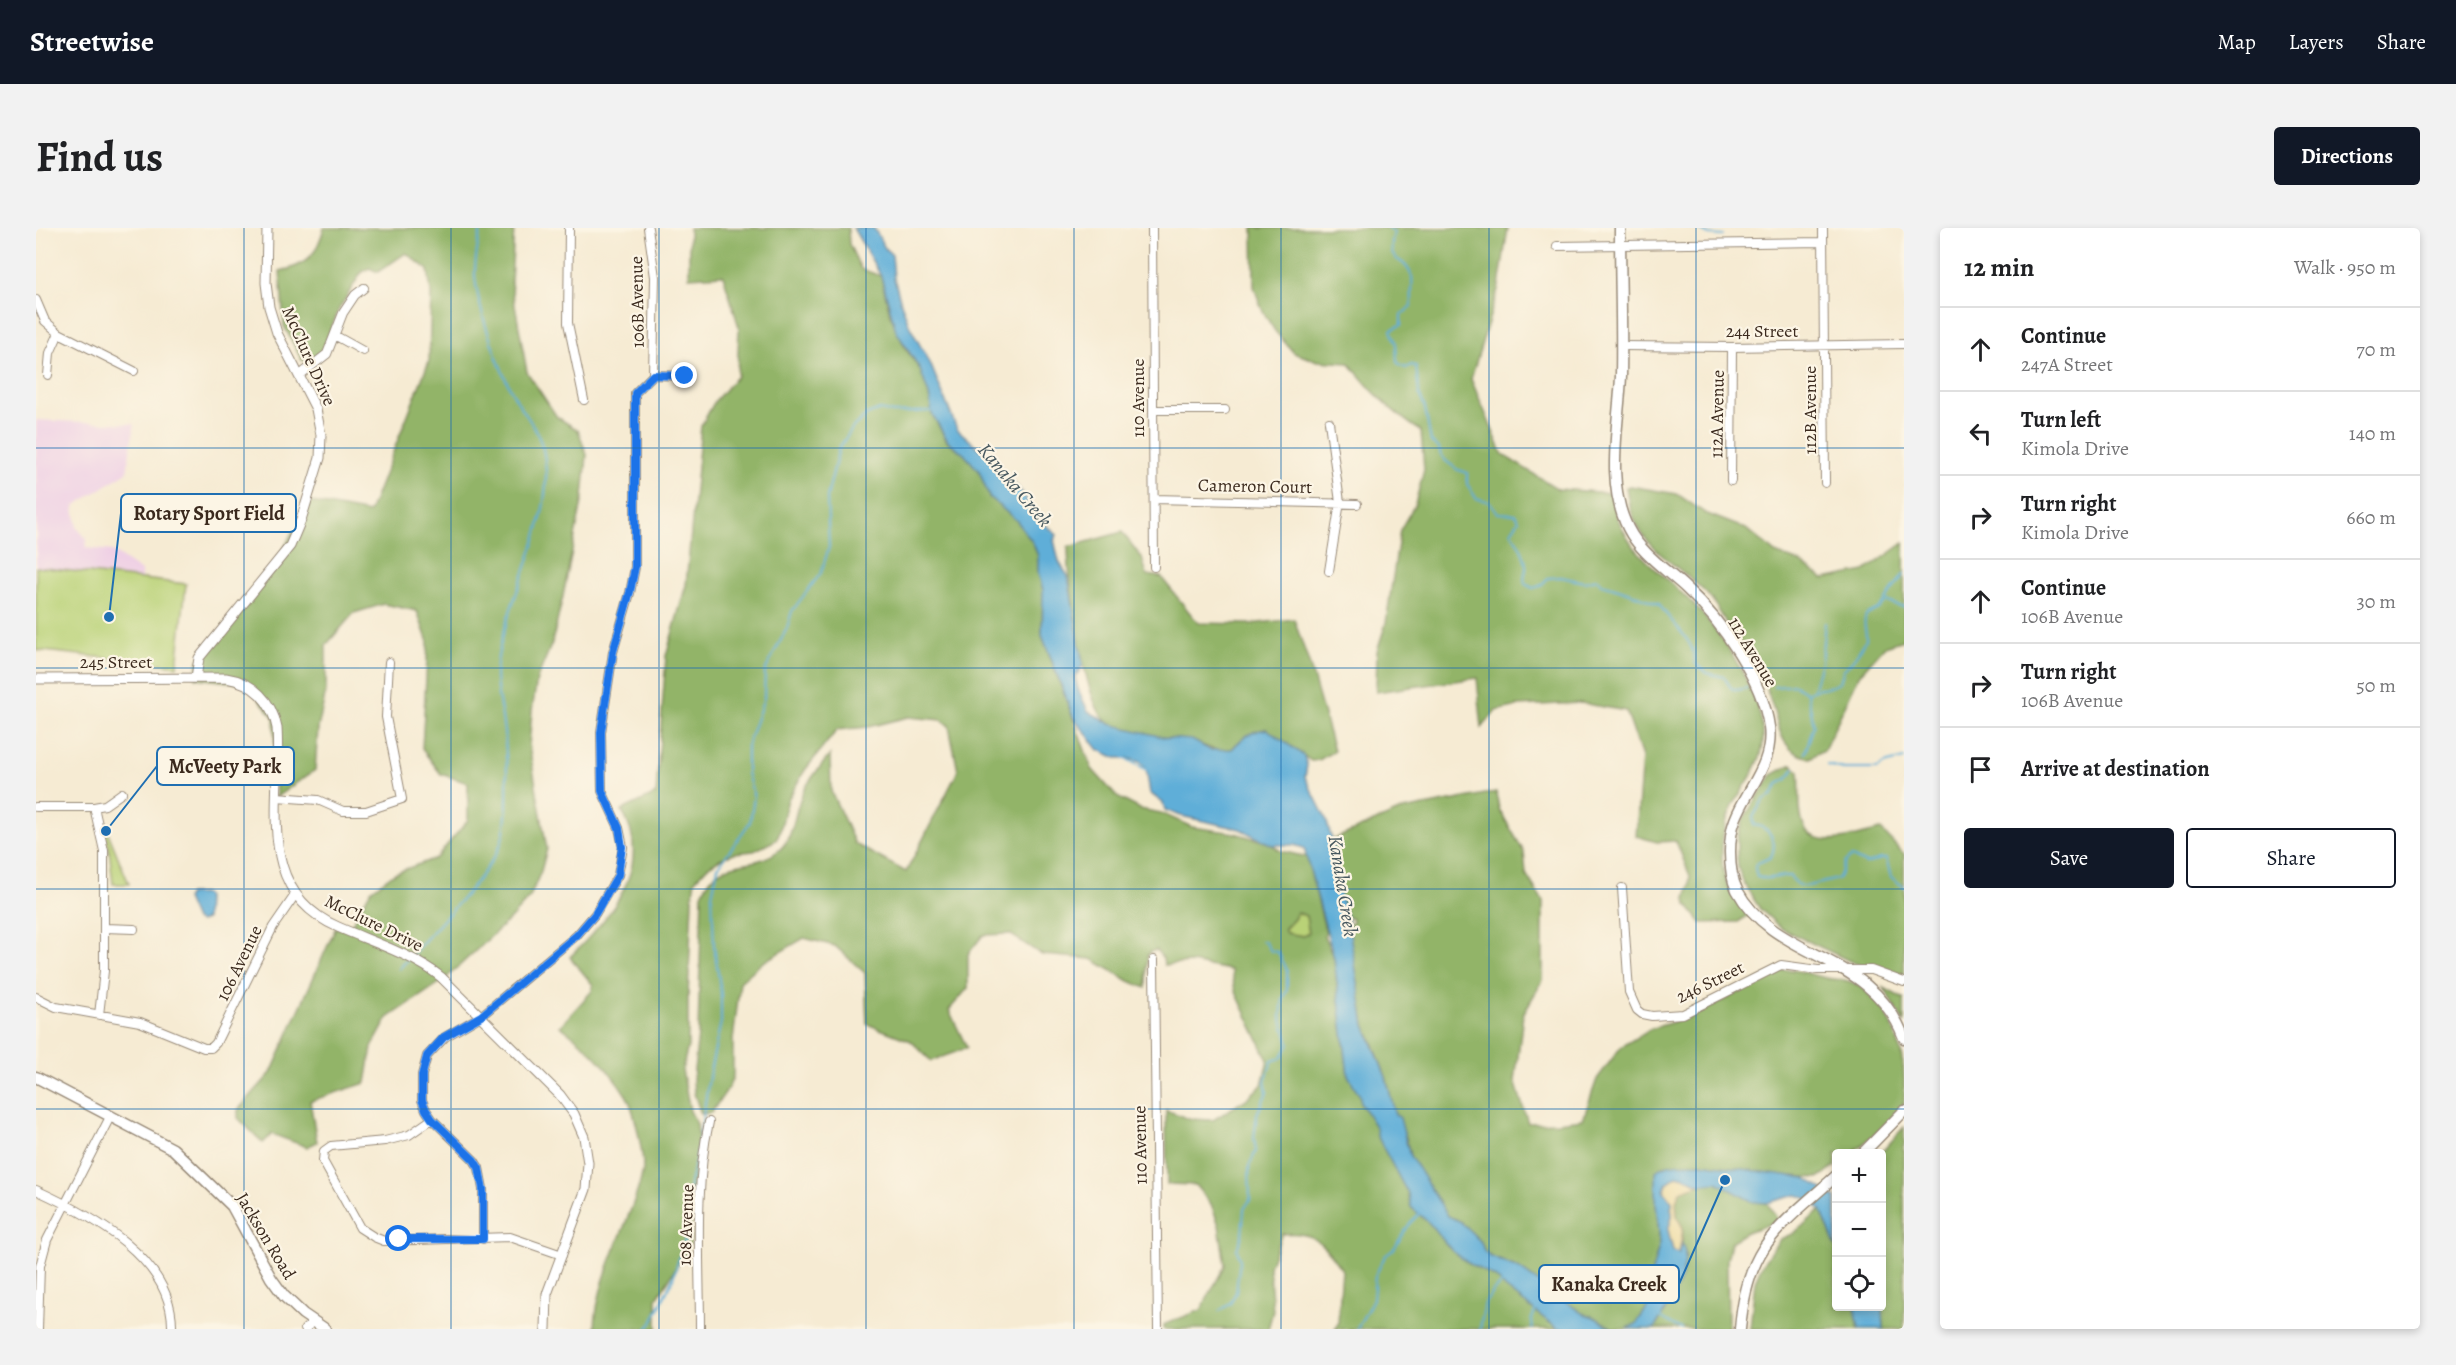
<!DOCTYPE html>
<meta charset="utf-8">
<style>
:root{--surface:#fff;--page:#f2f2f2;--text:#202124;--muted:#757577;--line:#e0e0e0;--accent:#111827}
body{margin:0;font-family:Alegreya,serif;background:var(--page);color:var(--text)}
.controls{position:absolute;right:18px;bottom:18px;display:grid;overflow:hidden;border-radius:6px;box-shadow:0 3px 9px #0003}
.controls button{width:54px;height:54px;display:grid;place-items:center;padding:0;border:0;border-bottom:2px solid var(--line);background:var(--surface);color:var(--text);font:30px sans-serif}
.stop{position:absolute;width:18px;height:18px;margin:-14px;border:4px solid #1a73e8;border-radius:50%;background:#fff}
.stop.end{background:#1a73e8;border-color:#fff;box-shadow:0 2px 6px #0008}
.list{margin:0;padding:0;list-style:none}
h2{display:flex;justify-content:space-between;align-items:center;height:78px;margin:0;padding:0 24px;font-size:26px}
h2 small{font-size:20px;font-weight:400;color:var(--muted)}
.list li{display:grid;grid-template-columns:39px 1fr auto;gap:18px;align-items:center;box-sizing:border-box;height:84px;padding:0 24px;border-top:2px solid var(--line)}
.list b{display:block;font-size:22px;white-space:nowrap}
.list p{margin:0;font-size:20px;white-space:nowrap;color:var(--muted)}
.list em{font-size:20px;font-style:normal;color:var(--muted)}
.actions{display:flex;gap:12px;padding:18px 24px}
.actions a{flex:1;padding:14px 0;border:2px solid var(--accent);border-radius:6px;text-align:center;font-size:21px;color:var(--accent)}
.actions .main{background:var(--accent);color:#fff}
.icon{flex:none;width:33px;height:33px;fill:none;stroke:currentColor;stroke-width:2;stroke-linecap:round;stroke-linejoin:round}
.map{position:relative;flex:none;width:1868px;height:1101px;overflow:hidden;border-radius:6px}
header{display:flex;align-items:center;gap:36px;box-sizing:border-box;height:84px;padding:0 30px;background:var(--accent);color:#fff}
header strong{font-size:28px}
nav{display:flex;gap:33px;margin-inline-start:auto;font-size:21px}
.intro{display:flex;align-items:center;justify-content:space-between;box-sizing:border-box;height:144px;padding:0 36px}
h1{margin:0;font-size:42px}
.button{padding:15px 27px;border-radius:6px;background:var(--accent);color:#fff;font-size:21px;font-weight:700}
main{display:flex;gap:36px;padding:0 36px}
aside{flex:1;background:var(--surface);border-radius:6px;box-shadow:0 3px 9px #0003}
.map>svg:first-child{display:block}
.built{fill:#efd0e5}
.green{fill:#b9d277;stroke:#7a7e4a;stroke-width:1.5}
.forest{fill:#92b468;stroke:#666f43;stroke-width:1.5;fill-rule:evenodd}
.sand{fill:#eeda9e;stroke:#94825e;stroke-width:1.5}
.water{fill:#5eaed8;stroke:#4c6c7b;stroke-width:1.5}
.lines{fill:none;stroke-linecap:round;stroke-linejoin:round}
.stream{stroke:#5eaed8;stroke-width:2}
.minor-casing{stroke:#988a78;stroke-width:10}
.tertiary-casing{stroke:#988a78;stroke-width:11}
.secondary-casing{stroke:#988a78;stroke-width:13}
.minor{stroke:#fff;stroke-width:8}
.tertiary{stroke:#fff;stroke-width:9}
.secondary{stroke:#fff;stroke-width:10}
.route{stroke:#1a73e8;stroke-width:8}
.grid{fill:none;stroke:#1f6fb2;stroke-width:1.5;stroke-opacity:0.55}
.labels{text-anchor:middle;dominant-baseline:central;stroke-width:4.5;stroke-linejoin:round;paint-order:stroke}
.street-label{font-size:18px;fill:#3b2a1e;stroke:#fcf5e5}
.water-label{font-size:20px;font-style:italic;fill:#47585f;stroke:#fcf5e5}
.leader{fill:none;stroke:#1f6fb2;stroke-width:2}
.callout-dot{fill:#1f6fb2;stroke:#fcf5e5;stroke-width:2}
.callout{fill:#fcf5e5;stroke:#1f6fb2;stroke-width:2}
.callout-label{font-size:20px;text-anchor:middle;font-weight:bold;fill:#3b2a1e}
</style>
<header>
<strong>Streetwise</strong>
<nav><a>Map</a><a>Layers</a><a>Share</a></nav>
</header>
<div class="intro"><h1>Find us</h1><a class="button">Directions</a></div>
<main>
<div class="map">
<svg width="1868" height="1101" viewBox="0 0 1868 1101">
<rect width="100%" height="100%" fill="#fcf5e5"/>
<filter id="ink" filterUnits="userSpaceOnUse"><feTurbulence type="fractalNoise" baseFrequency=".0167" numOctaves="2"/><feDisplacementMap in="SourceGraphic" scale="12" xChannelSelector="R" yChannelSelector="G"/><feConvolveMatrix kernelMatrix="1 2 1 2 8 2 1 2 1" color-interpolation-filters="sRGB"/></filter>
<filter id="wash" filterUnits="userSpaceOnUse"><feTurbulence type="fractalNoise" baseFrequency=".008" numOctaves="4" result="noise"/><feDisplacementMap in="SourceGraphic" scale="24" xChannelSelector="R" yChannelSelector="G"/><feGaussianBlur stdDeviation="1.35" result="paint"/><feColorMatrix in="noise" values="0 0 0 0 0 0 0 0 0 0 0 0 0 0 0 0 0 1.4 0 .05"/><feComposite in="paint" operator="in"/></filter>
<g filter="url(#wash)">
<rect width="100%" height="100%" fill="#f6ebd3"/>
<path class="built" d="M0 192 98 196 91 244 38 278 41 300 51 311 50 320 76 323 105 343V351L0 339Z"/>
<path class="green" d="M0 339 150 356 141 438 0 422Z
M64 585 93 656H77L73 621Z
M1261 684 1270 688 1273 705 1267 708 1250 705 1248 702 1258 691Z"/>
<path class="forest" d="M288 0H478L475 55 491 144 521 189 542 202 551 227 547 269 527 368 516 415 501 451 496 483 493 518 511 621 505 643 494 669 475 690 408 752 352 790 336 819 330 855 274 873 281 914 271 919 236 906 227 915 202 890V882L235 845 300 699 312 703 335 662 359 645 400 630 432 592V555L405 546 386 521 392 414 381 383 348 376 318 385 290 417V463L282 500 279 542 240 569 238 490 211 456 160 450 162 433 241 335 271 273 333 285 393 133 395 65 392 42 370 25 342 44 333 40 325 45 303 81 287 122 273 133 266 132 248 98 244 43C271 38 281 26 288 0Z
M653 0H812L813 16 825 41 845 48 854 86 869 120 884 141 893 167 896 186 911 213 928 226 943 243 953 269 981 293 997 315 1002 328V344L1007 362 1006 407 1056 541 1081 569 1104 581 1125 585 1156 599 1199 605 1233 615 1245 623 1271 629 1290 705 1288 708 1298 730 1312 847 1324 868V874L1341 900V907L1349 923 1372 966 1375 979 1394 996 1416 1023 1432 1035 1460 1050 1469 1060 1522 1101H1299L1302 1095 1306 1042C1287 1017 1280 1002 1246 1006L1233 1038 1237 1083 1232 1101H1127V1097L1165 1082 1189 1037 1183 997 1175 976 1159 957 1131 956 1130 882 1153 891 1177 892 1209 872 1226 857 1232 832 1199 762 1195 742 1155 735 1128 737 1127 730 1120 722 1114 724 1111 728 1110 760 1093 753 1056 731 1006 727 974 706 947 707 932 726V760L913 782 931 820 895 833 875 813 831 796 829 745 799 718 768 710 727 734 704 754 697 812V848L693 859 675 885 665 886 658 865 657 851 662 806 666 666C683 625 715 644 742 623 759 610 758 582 767 564 774 550 784 539 794 527L795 563 819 616 870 644 922 543 913 498 906 492 872 489 832 499 801 502 769 542 752 571 744 603 740 612 718 623 698 625 684 631 671 639 659 652 656 671 652 769V818L646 842 654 883 661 896 662 907 654 1018 621 1070V1101H559C560 1051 588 1007 602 961 604 954 607 946 607 939 607 924 598 879 590 867 573 841 550 816 524 798L556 763 557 757 534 729C566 697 608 653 595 604 593 597 589 589 586 582L620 566 630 428 650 357 665 198 679 173 701 148 703 99 687 47 653 49ZM1261 684 1270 688 1273 705 1267 708 1250 705 1248 701 1258 691Z
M1217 0H1472L1463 58 1435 151 1467 227 1522 261 1575 265C1585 324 1622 339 1660 379 1686 407 1712 447 1723 484 1740 536 1703 554 1690 594 1685 611 1684 636 1690 653 1694 665 1706 677 1713 687L1702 694 1665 695 1651 677 1650 670 1654 656V648L1640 613 1621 614 1600 608 1606 529 1590 483 1545 475 1482 478 1460 483 1446 500 1441 450 1340 464 1341 423 1350 395 1364 302 1379 276 1388 242 1385 203C1355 184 1335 163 1313 135L1282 133 1258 125 1239 103 1227 84 1218 59Z
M1594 258 1641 266 1669 285 1710 301 1739 325 1763 334 1788 351 1829 343 1868 315V412L1849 418 1824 446 1788 522 1774 530C1740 523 1744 494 1732 466 1728 456 1725 446 1720 436 1712 422 1700 409 1690 395 1684 385 1678 373 1670 365 1632 327 1597 319 1590 259Z
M1086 304 1106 330 1111 347 1125 349 1162 395 1214 396 1258 391 1274 438 1298 523 1283 532 1275 533 1231 501C1216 502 1206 510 1196 521 1169 525 1170 514 1148 512 1129 510 1082 505 1069 492 1047 470 1032 353 1032 319Z
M1756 536 1763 543C1765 559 1761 583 1768 598 1779 624 1825 606 1845 602L1868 626V748L1851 742 1818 735 1746 701 1724 681 1708 656 1702 640 1701 627V611L1707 591 1736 547Z
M1460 564 1463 581 1488 624 1490 646 1507 673V752L1487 786 1479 853 1492 895 1522 894 1547 891 1561 851 1585 819 1614 801 1650 790 1679 777 1740 743C1757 739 1769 745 1785 749 1797 753 1807 749 1820 756 1854 775 1868 819 1868 855 1868 860 1868 868 1868 873 1863 891 1830 913 1816 925L1800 926V939L1782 950 1741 947 1665 935 1626 938 1620 975 1624 1015 1610 1065 1611 1080 1600 1096 1590 1101H1578L1558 1089 1546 1085 1482 1040 1453 1028 1448 1023 1445 1014 1425 994 1412 988 1382 943 1374 928 1370 909 1359 887 1350 849 1337 814 1329 797 1312 698 1317 693 1316 690 1310 689 1308 685 1298 644 1299 630 1296 612 1363 583Z
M1848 760 1868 771V795Z
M1868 899V1101H1848L1846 1065V926H1844Z
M1681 954 1717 973 1731 975 1743 993 1710 1004 1695 1014 1691 1032 1692 1101H1618L1635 1073 1650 1028 1646 1015 1647 1000 1641 989 1640 973 1643 963 1661 956Z
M1785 982 1800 1019V1078L1819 1079 1823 1101H1714L1719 1053 1727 1035 1744 1011 1758 1005Z"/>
<path class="sand" d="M1641 948H1646L1664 956 1644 963 1640 973 1641 989 1647 1000 1643 1025 1637 1023 1632 1002 1636 989V974L1628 963 1631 955Z"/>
<path class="water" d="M817 0H838L849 20 856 27 858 50 865 75 874 99 894 135 921 201 960 235 989 268 995 284 1021 307 1018 312 1023 334 1032 348 1047 437 1039 449 1042 461 1052 483 1074 496 1131 510 1156 512 1174 522 1196 521C1206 510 1216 502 1231 501L1268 528 1271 537 1269 549 1290 591 1298 619V644L1312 694 1329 797 1350 849 1359 886 1364 890 1374 928 1412 988 1425 994 1445 1014 1448 1023 1453 1028 1482 1040 1546 1085 1558 1089 1578 1101H1522L1469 1060 1460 1050 1432 1035 1416 1023 1394 996 1375 979 1372 966 1349 923 1341 907 1340 900 1324 874V868L1312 847 1298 730 1268 620 1258 617H1236L1204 601 1145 588 1129 582 1127 575 1114 565 1110 540 1104 534 1091 530H1080L1063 522 1037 489 1006 407 1007 362 1002 344V328L997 315 981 293 953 269 943 243 928 226 912 213 896 186 893 167 884 141 860 103 845 48Z
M153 666H168L171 669 170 691 164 694 159 692 150 671Z
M1665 935 1770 950 1800 970V1019L1785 982 1768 969 1760 967 1731 975 1717 974 1681 954 1664 956 1646 948H1641L1631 955 1628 963 1636 974V989L1632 1002 1637 1023 1643 1025 1646 1015C1658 1038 1631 1080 1618 1101H1590L1600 1096 1611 1080 1610 1065 1624 1015 1620 975V943C1632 933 1650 936 1665 935Z
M1846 1065 1848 1101H1823L1819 1079 1846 1078Z"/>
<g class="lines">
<path class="stream" d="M1352 0 1358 4C1349 41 1367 23 1376 49 1377 53 1375 71 1376 78L1365 87V97L1355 102 1360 116 1361 134 1364 138 1371 140 1375 137 1380 138 1383 166 1389 180 1395 214 1403 220 1405 227 1410 233 1422 242 1431 245V256L1440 270 1454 274 1462 285 1479 286 1483 292 1475 304C1481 312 1491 330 1490 341 1489 347 1487 349 1489 356L1497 360 1504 358 1512 350 1525 349 1548 354 1561 351 1565 356C1584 360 1604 369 1623 376 1634 395 1659 411 1659 435L1670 445 1688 449 1695 460 1701 462 1711 460
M1660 0 1673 7 1687 8
M1851 374 1868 379
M1738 459 1759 457 1771 465 1778 497 1769 525
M1778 459 1785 434 1789 395
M1771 465C1783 456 1793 463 1804 454L1808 441C1813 438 1829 416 1830 411 1831 402 1826 397 1830 387L1842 381 1849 373 1868 346
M1087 529 1111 542
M1791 537 1808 541H1841L1848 536 1868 531
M1759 540 1750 552 1742 556 1736 567 1727 572 1717 589 1718 597C1735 599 1742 614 1735 629L1720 636 1719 640 1721 649C1733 653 1742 647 1754 648 1757 652 1761 657 1766 658 1770 660 1795 652 1802 651 1808 643 1805 633 1816 629L1830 636 1844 631H1850L1855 649 1868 659
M375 728C397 702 455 644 465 615 475 584 471 521 466 489 463 471 458 453 461 435 471 365 523 291 507 221 502 202 491 189 481 173 463 142 443 85 439 49 438 33 442 16 445 0
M363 741 371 732
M1183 1083 1194 1076 1200 1064 1204 1032 1201 1021 1206 1008 1208 981 1214 972 1213 938 1220 923 1218 910 1221 886 1231 864 1229 853 1236 833 1245 830 1253 816 1245 788 1247 771 1251 762V742L1242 724 1235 723 1229 714 1225 713
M1624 1089 1645 1101
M611 1101 616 1095 637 1050 651 1005 654 955 661 927 674 843 685 794V765L678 718 676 667 682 639 714 594 718 569 711 545V518L728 470 729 443 751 400 756 383 785 345 793 319 791 269 803 220 818 198 831 187 844 182 857 185 897 183
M1321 1101 1337 1071 1339 1048 1349 1028 1357 1022 1374 995 1383 986
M1444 1101 1449 1075 1458 1062 1467 1055
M1496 1101 1495 1093 1500 1081"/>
</g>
</g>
<g filter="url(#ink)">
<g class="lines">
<g class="minor-casing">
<path id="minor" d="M533 0 532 95 548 172
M612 0 619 49 617 147
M1116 0 1118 339
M1787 0 1789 255
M1521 18 1787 14
M0 72 9 93 23 105 98 143
M300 108 327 123
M1585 118 1696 119 1868 116
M12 147 14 125 23 105
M264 147 291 126 307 85 319 67 328 60
M1117 182H1189
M1293 194 1304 274 1293 343
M1695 253 1696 119
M1118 271 1321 276
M240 569 282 572 307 583H330L366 571 350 489 353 434
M0 579H58L69 577 86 565
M58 579 68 623V743L63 787
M1586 660 1593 764 1601 782 1606 786 1616 788 1647 786 1745 737 1782 742H1835L1868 754
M68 700 98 701
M1118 732 1122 1101
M0 769 20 779 104 794 168 820H175L180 815 237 699 259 667
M396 891 373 907 349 913 295 918 288 923 287 933 324 1000 338 1009 348 1013 474 1009 526 1027
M0 962C55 987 138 1031 136 1101
M447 1011V961L443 940 438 932 396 891 390 882 386 872V847L391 828 409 809 445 788 541 707 559 686 582 647 587 619 583 600 566 563 565 504 577 424 594 365 599 339V165L617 147 649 148
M2 1101 4 1038 11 1012 75 887
M269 1101 277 1094
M664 1101C664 1033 658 961 673 894"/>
</g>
<g class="tertiary-casing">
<path id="tertiary" d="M160 450 163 430 254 318 265 292 284 230 285 207 280 181 241 105 233 79 230 55 231 0
M0 451 190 450C217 454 236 473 241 500 246 573 217 662 302 699 336 714 376 726 405 749L524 867 538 886 548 909 552 935 550 961 511 1066 510 1101"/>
</g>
<g class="secondary-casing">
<path id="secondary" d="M1584 0C1584 49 1586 99 1585 148 1583 196 1569 255 1592 300 1605 326 1631 342 1651 361 1685 392 1727 453 1733 499 1738 536 1711 560 1699 592 1695 602 1694 613 1694 624 1694 638 1695 650 1701 662 1740 734 1835 722 1868 810
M0 849 137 921 196 978 235 1050 248 1068 267 1086 289 1101
M1826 926 1868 883
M1704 1101C1711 1017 1742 1000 1800 948"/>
</g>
<use href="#minor" class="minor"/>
<use href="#tertiary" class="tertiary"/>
<use href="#secondary" class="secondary"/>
</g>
</g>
<g class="lines" filter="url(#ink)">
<path class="route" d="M363 1011H447V961L443 940 438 932 396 891 390 882 386 872V847L391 828 408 809 445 788 541 707 559 686 582 647 586 619 583 600 566 563 565 504 577 424 594 364 599 339V165L617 147 649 148"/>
</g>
<path class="grid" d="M208 0V1101M415 0V1101M623 0V1101M830 0V1101M1038 0V1101M1245 0V1101M1453 0V1101M1660 0V1101M0 220H1868M0 440H1868M0 661H1868M0 881H1868"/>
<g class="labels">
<g class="street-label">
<text transform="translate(601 74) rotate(-91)">106B Avenue</text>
<text x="1726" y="103">244 Street</text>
<text transform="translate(273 128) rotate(66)">McClure Drive</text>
<text transform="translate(1102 170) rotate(-90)">110 Avenue</text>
<text transform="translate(1774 182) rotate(-90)">112B Avenue</text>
<text transform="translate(1681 186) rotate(-89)">112A Avenue</text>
<text transform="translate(1219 258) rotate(1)">Cameron Court</text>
<text transform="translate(1717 424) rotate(59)">112 Avenue</text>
<text x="80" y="434">245 Street</text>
<text transform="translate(338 695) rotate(26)">McClure Drive</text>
<text transform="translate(203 735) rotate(-64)">106 Avenue</text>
<text transform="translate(1674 754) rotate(-26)">246 Street</text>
<text transform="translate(1104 917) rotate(-91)">110 Avenue</text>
<text transform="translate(650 997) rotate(-88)">108 Avenue</text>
<text transform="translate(230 1008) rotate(59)">Jackson Road</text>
</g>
<g class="water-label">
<text transform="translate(979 257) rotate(50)">Kanaka Creek</text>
<text transform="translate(1307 658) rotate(81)">Kanaka Creek</text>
</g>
</g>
<path class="leader" d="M73 389L85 285M70 603L121 538M1689 952L1643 1056"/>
<g class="callout-dot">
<circle cx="73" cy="389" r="6"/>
<circle cx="70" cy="603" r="6"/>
<circle cx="1689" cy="952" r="6"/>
</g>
<g class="callout">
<rect x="85" y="266" width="175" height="38" rx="6"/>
<rect x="121" y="519" width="137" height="38" rx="6"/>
<rect x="1503" y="1037" width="140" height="38" rx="6"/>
</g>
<g class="callout-label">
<text x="173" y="292">Rotary Sport Field</text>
<text x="189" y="545">McVeety Park</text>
<text x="1573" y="1063">Kanaka Creek</text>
</g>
</svg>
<div class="controls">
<button>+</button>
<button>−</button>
<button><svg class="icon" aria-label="locate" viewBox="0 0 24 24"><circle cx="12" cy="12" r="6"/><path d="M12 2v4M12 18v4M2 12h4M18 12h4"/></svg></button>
</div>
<div class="stop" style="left:363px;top:1011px"></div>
<div class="stop end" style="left:649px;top:148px"></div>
</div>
<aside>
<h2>12 min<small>Walk · 950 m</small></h2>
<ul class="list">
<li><svg class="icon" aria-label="ahead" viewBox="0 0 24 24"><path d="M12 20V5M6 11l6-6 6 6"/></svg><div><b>Continue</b><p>247A Street</p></div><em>70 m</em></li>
<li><svg class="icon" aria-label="left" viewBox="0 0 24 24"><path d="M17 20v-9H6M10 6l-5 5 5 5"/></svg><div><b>Turn left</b><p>Kimola Drive</p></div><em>140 m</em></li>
<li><svg class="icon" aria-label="right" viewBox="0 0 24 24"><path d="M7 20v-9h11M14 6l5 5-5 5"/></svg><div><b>Turn right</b><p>Kimola Drive</p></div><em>660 m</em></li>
<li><svg class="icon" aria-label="ahead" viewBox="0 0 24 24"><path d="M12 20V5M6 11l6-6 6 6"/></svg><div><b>Continue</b><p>106B Avenue</p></div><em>30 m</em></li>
<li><svg class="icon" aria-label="right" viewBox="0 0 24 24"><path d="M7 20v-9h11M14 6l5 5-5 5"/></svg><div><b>Turn right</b><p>106B Avenue</p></div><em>50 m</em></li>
<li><svg class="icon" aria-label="arrive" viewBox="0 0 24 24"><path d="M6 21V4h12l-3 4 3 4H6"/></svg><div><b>Arrive at destination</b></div></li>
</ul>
<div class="actions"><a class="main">Save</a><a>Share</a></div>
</aside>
</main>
